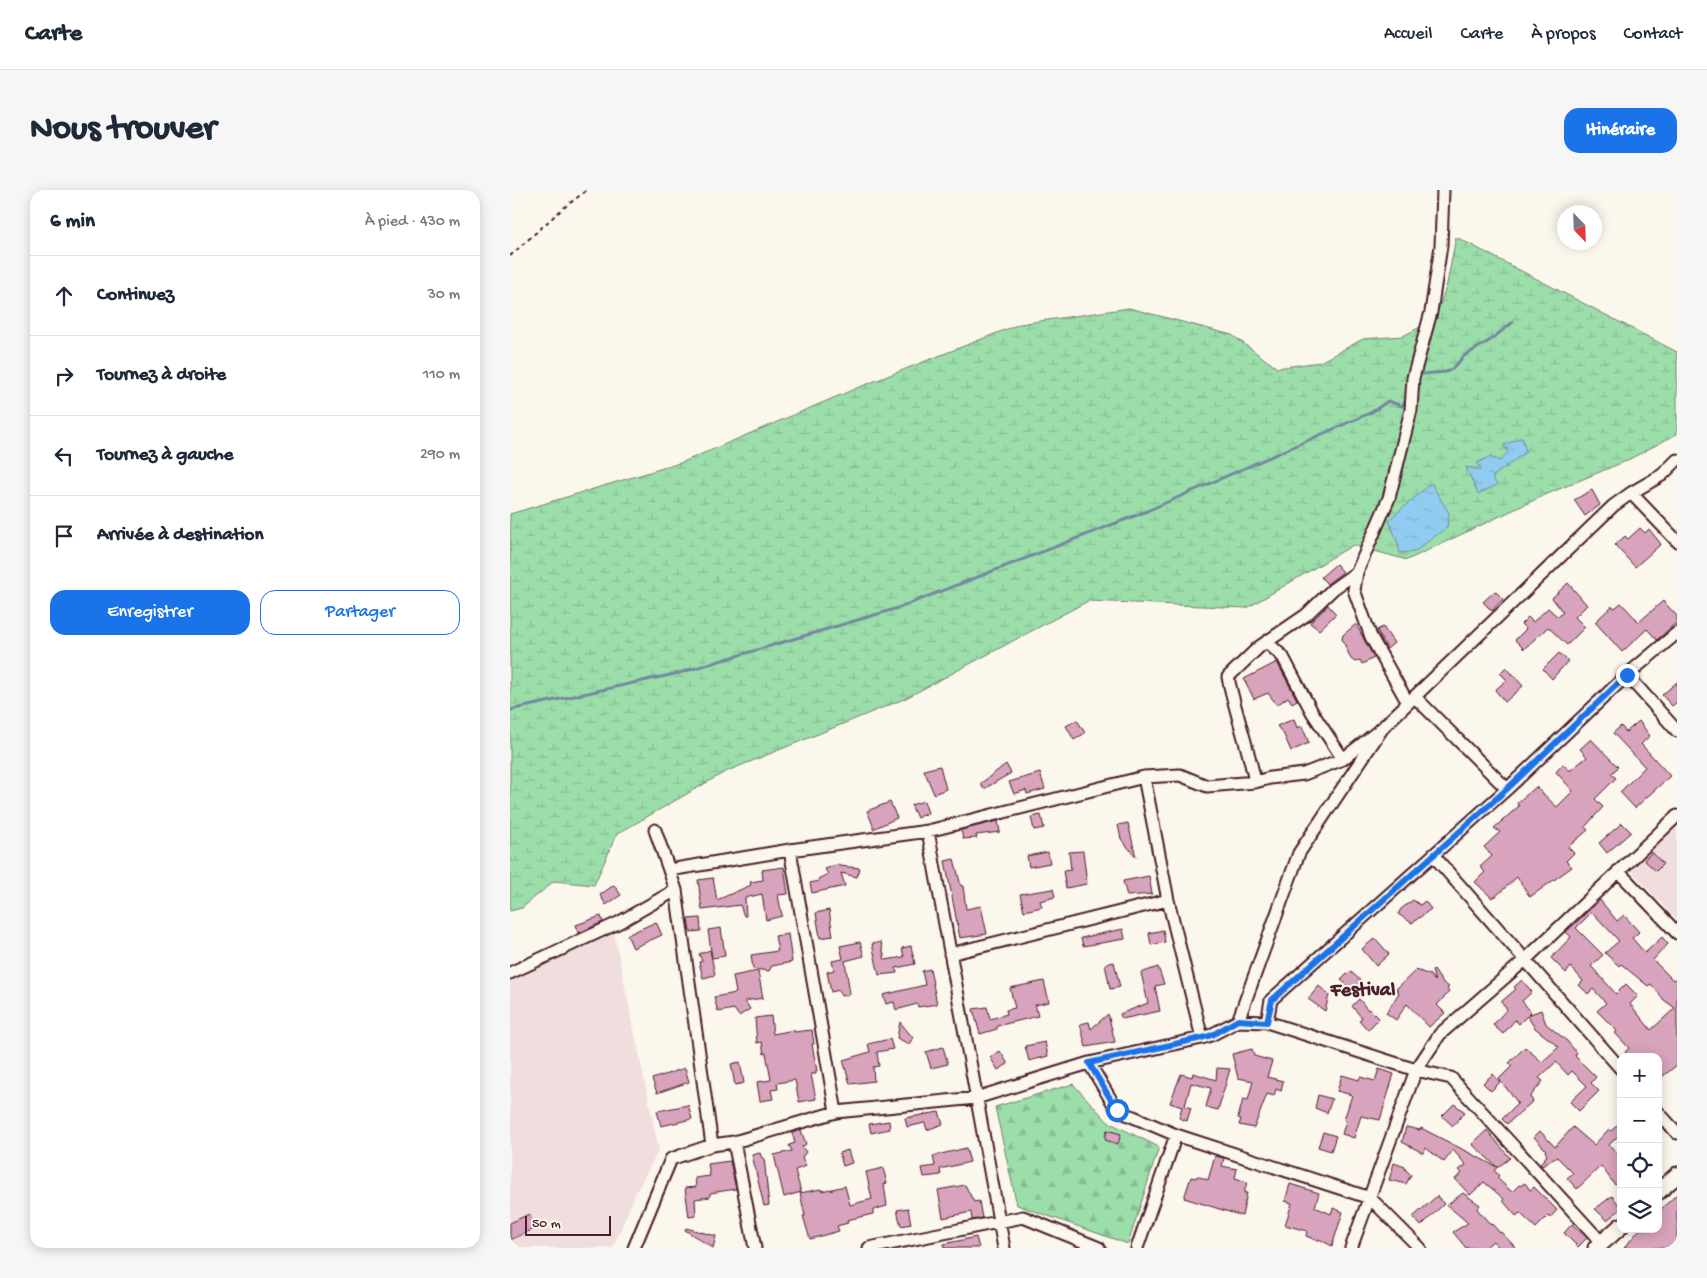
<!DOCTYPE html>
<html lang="fr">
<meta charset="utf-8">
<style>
:root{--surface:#fff;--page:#f6f6f7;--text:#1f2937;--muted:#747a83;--line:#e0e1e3;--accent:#1a73e8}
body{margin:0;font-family:"Gochi Hand",sans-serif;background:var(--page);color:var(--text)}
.controls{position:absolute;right:15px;bottom:15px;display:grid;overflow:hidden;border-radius:10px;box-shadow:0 2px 12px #0003}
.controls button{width:45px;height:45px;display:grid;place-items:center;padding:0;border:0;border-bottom:1px solid var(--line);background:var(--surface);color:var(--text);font:25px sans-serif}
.compass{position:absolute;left:1047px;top:15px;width:45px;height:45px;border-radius:50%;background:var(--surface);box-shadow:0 2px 12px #0003;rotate:157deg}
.scale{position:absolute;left:15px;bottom:12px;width:86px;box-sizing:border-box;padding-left:5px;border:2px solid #4a1f2b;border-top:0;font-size:14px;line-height:18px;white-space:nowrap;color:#4a1f2b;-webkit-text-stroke:4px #fbf7ec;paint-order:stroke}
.stop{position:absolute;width:15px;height:15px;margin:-11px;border:4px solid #1a73e8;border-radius:50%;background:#fff}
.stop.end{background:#1a73e8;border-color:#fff;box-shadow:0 1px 5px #0008}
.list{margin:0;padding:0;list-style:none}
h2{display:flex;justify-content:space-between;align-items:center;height:65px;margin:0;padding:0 20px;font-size:21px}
h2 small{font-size:16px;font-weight:400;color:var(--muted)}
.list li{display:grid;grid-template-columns:32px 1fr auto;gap:15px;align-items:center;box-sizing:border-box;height:80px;padding:0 20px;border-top:1px solid var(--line)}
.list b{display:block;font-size:19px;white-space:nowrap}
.list em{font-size:16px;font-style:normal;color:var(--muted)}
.actions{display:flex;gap:10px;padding:15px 20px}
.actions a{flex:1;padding:11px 0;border:1px solid var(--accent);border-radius:15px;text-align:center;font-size:18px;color:var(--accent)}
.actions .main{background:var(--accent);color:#fff}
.icon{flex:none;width:28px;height:28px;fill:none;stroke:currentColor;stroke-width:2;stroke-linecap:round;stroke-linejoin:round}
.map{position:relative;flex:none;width:1167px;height:1058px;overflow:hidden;border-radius:15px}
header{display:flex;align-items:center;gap:30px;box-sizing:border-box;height:70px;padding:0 25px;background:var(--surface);border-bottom:1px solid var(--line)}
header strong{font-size:24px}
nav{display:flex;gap:28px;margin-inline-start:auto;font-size:18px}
.intro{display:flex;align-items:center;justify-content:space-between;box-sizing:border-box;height:120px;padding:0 30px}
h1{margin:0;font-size:35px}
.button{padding:12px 22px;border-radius:15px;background:var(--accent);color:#fff;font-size:18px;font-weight:700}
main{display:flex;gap:30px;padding:0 30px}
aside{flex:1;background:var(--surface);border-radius:15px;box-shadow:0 2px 12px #0003}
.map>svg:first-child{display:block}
.built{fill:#f0dede}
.forest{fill:url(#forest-firs);stroke:#727e6a}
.wetland{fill:url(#wetland-marsh);stroke:#727e6a}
.water{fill:url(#water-ripples);stroke:#7487a1}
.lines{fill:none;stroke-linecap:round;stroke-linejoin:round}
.stream{stroke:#7487a1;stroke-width:3}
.building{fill:#d8a3bc;stroke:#4a1f2b;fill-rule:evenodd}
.street-casing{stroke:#4a1f2b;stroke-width:15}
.secondary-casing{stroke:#4a1f2b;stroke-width:19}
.path{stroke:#4a1f2b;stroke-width:2;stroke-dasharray:4 4;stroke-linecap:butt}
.street{stroke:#fbf7ec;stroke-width:11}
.secondary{stroke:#fbf7ec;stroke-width:15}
.route{stroke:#1a73e8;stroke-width:6}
.labels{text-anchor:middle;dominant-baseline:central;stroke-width:4;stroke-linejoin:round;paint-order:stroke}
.neighbourhood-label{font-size:20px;font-weight:bold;fill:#4a1f2b;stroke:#fbf7ec}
</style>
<header>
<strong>Carte</strong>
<nav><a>Accueil</a><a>Carte</a><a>À propos</a><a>Contact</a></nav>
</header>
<div class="intro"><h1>Nous trouver</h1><a class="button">Itinéraire</a></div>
<main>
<aside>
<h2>6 min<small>À pied · 430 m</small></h2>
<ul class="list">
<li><svg class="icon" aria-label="ahead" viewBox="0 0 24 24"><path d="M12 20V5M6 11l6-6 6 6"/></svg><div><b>Continuez</b></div><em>30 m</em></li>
<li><svg class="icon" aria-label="right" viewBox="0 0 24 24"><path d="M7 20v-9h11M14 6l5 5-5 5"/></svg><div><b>Tournez à droite</b></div><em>110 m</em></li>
<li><svg class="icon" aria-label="left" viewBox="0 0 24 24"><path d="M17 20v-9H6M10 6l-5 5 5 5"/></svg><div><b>Tournez à gauche</b></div><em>290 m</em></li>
<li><svg class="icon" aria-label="arrive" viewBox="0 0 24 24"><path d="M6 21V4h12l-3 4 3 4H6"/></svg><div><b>Arrivée à destination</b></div></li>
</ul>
<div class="actions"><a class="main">Enregistrer</a><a>Partager</a></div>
</aside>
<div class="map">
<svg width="1167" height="1058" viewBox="0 0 1167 1058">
<defs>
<pattern id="forest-firs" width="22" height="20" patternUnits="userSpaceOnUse" patternTransform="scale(1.25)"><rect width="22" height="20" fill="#9bdeaa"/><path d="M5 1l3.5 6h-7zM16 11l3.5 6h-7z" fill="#87be92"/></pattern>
<pattern id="wetland-marsh" width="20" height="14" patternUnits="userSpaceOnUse" patternTransform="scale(1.25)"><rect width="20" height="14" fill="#9bdeaa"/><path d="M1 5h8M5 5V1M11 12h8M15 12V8" fill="none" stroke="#87be92"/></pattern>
<pattern id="water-ripples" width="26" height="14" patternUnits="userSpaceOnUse" patternTransform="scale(1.25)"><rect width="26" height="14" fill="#90ccf0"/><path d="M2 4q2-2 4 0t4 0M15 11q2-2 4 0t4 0" fill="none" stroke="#7eafce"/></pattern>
</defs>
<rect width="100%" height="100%" fill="#fbf7ec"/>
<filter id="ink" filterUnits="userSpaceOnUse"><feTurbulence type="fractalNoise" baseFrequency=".02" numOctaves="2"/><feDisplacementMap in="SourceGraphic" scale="10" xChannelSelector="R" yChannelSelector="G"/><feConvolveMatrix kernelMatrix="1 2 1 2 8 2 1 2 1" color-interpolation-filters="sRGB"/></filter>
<g filter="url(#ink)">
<path class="built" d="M1167 631V730L1117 677Z
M104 743 149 960 126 1002 103 1058H0V789Z"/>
<path class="forest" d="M563 894 598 932 649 957 618 1054 507 1015 485 917Z"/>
<path class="wetland" d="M946 47 1167 162V244L1116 271 1035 305 897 370 843 355 737 418 578 411 394 509 215 582 107 644 84 695 44 691 12 718 0 721V324L173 272 347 198 510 134 619 118 722 145 767 178 810 172 853 149 893 146 925 129 937 94Z"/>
<path class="water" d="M1012 247 1016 262 982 287 987 295 968 304 956 277 971 280 967 273 979 267 990 271 998 262 994 255Z
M921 293 939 323 937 337 904 362 890 363 887 351 879 330Z"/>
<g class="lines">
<path class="stream" d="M907 188 912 184 936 182 943 178 954 166 979 151 1003 132
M0 520 169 483 388 418 637 321 862 222 878 211 892 216 897 209"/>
</g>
<path class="building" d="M1082 300 1090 315 1075 326 1064 310Z
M1130 338 1135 343 1139 339 1151 354 1125 377 1105 355 1115 346 1118 349Z
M826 374 833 382 817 394 811 387Z
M1058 393 1077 415 1065 427 1075 437 1057 455 1038 437 1014 459 1005 450 1016 439 1011 434 1018 427 1023 432 1038 418 1048 427 1053 422 1042 408Z
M985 401 993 409 982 421 973 412Z
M1153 411 1167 426V432L1147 450 1137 439 1112 462 1085 432 1102 416 1105 418 1111 413 1129 432Z
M818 415 826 424 809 440 800 433Z
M846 434 864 468 852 474 850 470 845 472 841 469 832 449 833 445Z
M873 437 884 453 877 459 867 440Z
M1049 463 1058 471 1042 489 1033 479Z
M767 472 787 510 782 513 778 507 767 515 758 503 744 509 734 489Z
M996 477 1013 496 995 512 985 500 997 490 990 483Z
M1167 492V512L1162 516 1152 505Z
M784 529 787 538 792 536 799 553 781 561 774 545 767 536Z
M567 530 575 543 564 550 556 536Z
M1129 531 1140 546 1131 554 1160 586 1125 618 1110 602 1135 577 1103 543 1111 536 1116 542Z
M1081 549 1108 577 1101 584 1106 588 1085 609 1093 617 1075 637 1078 640 1058 657 1064 663 1056 671 1062 677 1020 707 1007 687 985 707 984 706 982 708 965 692 975 682 970 677 982 666 974 657 990 642 984 638 1009 616 1007 613 1026 597 1047 617 1063 601 1046 582 1053 574 1059 580H1061L1077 567 1070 559Z
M496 574 501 583 474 599 470 594Z
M430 576 436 599 424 604 414 580Z
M530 583 535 599 517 604 516 600 504 604 499 592Z
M414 611 418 623 407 628 401 615Z
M380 612 387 628 363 639V635L357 621Z
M531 625 534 638 524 640 521 627Z
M488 631 490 642 466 645 467 648 453 649 451 640Z
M618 633 626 667 611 649 608 635Z
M1112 633 1121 642 1097 663 1089 653Z
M573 661 577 694 556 698 553 681 561 680 559 662Z
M538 662 540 673 519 677 517 666Z
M1142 662 1153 674 1146 681 1134 670Z
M444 669 451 696H453L456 719 471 716 477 744 450 748 435 671Z
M329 674V676L350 678 347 687 331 683 335 696 302 703 300 693 309 691 308 689 318 684 315 679Z
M274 677 278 704 268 705 272 726 256 730 252 704 235 708 236 726H234L230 715 192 720 188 690 203 688 207 710 241 695 240 692 253 690 252 680Z
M639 686 642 704 617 706 613 691Z
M104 695 111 705 96 715 90 705Z
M543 699 545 707 530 711 532 717 514 721 510 704Z
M903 710 910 715 915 711 921 719 902 733 888 724 891 719Z
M1090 710 1107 731 1114 725 1129 742 1122 748 1135 763 1152 747 1158 754 1143 770 1163 790 1167 788V875L1148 890V867H1119L1115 862 1119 858 1105 843 1107 841 1087 821 1096 813 1083 799 1078 804 1069 795 1073 791 1061 777 1056 783 1041 768 1061 747 1056 742ZM1082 722 1109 751 1095 763 1109 776 1111 774 1138 796 1141 794 1154 810 1165 818 1141 840 1120 814 1128 806 1116 794 1106 804 1081 776 1093 765 1066 738Z
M319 720 323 746 310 748 306 723Z
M91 726 93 732 69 743 66 735Z
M190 728 191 741 180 742 178 729Z
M146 732 152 745 123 758 117 745Z
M211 738 215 766 202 768 198 740Z
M613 739 615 749 573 756 571 748Z
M653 740 655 752 641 755 639 743Z
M278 744 282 772 262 776 259 781 243 779 241 765 268 761 265 746Z
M865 748 879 764 866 776 852 759Z
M350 752 354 766 335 771 340 804 331 806 329 800 321 802 317 782 324 780 322 771 333 769 330 756Z
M371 752 375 770 394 767 392 758 401 756 405 774 386 778 387 783 369 785 362 754Z
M200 760 205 785 193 788 189 772 192 771 189 764Z
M604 772 610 797 600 799 595 774Z
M648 777 654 794 645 796 650 821 612 829 610 824 638 813 631 783Z
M420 779 427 814 408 817 407 814 386 820 384 812 376 814 373 805 415 795 412 781Z
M906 780 920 785 925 791 922 781 924 780 932 792 939 797 937 799 939 802 927 815 935 823 919 837 897 814 886 830 876 823 889 803 886 799Z
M248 781 253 808 235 811 240 819 229 826 224 819 208 822 204 807 226 803 223 786Z
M840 781 851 791 843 800 831 790Z
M1012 790 1022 802 1012 811 1021 822 1018 825 1031 820 1036 834 1057 851 1067 863 1065 866 1086 887 1081 893 1089 901 1069 921 1060 912 1077 896 1062 881 1058 885 1046 872 1029 888 1033 891 1020 907 1023 911 997 934 992 929 1008 913 989 889 1002 876 999 873 1015 857 1032 872 1049 857 1025 838 1017 826 1009 834 1005 830 993 844 983 835 997 819 991 812 1006 799 1004 797Z
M534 791 539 812 525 815 528 826 487 836V839L470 844 463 819 477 817 480 829 497 824 496 820 505 818 500 798Z
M809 796 819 805 815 821 798 809Z
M849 809 858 820 860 819 869 828 858 840 849 830 852 828 842 816Z
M598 824 605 852 576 857 570 834 579 832 581 839Z
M261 826 263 844 284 840V842L302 840 304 854H302L307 881H305L306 884H301L306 909 289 912 285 890 267 893 268 899 261 900 263 909 250 911 247 892 261 890 256 863 254 864 252 852 247 853 245 828Z
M390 832 403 848 399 854 387 848Z
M380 849 383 859 367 862 369 876 363 877 364 891 340 894 333 870 360 862 358 854Z
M535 852 538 866 519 871 515 856Z
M433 857 438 874 421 878 416 862Z
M742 859 744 866 762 871 757 887 773 891 771 901 766 899 764 906 757 904 744 938 729 935 731 929 728 928 733 909 738 910 743 891 728 888 722 864Z
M490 861 498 874 488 880 480 867Z
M230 872 234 893 225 895 221 874Z
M175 878 179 892 147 903 142 889Z
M707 878 720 879 708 920 696 917 701 898 681 893 675 916 681 918 677 931 669 928 672 917 660 913 671 884 682 887 683 883 706 890Z
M869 879 884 884 870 930 851 926 844 948 832 944 836 931 834 930 842 905 827 901 832 885 849 890 850 887 865 891Z
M983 884 990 892 981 901 973 893Z
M808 905 822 909 817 923 805 918Z
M944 914 955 922 943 936 932 926Z
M178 915 182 929 151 936 147 921Z
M429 922 433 934 417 940 415 933 397 937 395 928Z
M379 931 380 939 361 943 359 934Z
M1111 932V943L1099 955 1111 966V990L1105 995 1091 976 1067 999 1057 988 1063 983 1047 967 1032 976 1030 974 1037 965 1035 961 1036 960 1024 947 1030 941 1045 957 1063 937 1084 955 1099 939 1101 941Z
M896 937 910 940 911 938 987 977 962 954 977 940 1000 968 984 980 989 986 987 988 1002 1002 1009 995 1010 996 1015 993 1020 1000 1024 997 1047 1020 1040 1028 1038 1026 1026 1038 1010 1023 1006 1026 993 1011 994 1009 974 992 960 1005 945 989 952 983 949 980 956 975 943 960 934 972 916 958 913 963 892 952Z
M291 940 296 954 292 957 296 962 292 967 296 976 285 980 291 1002 274 1007 264 965 282 961 279 955 285 953 282 943Z
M597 940 611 944 608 954 595 950Z
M813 942 826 946 821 961 808 957Z
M456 958 460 972 430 979 431 985 414 987 412 978 425 976 423 966Z
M338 960 342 973 333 976 329 963Z
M250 963 252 968H254L259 1015 254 1016 242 965Z
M705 966 714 968 712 976 727 979 725 988 737 992 734 1003H737L732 1026 674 1008 681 987 686 988 687 986 698 990Z
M220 971 226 999 200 1003V1007L185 1009 186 1026 179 1027 175 998 186 997 185 988 200 986 198 974Z
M884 973 895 977V979L901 985 896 994 879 990Z
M373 978 377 993 374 994 377 1016 363 1020V1024L337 1030 338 1033 327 1036 329 1041 300 1049 293 1026H295L290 1003 311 999V1001L321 999 322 1001V999L335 996 340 1015 362 1009 356 982Z
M780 994 809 1003 805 1017 821 1024 823 1018 833 1022 822 1056 809 1049 808 1051 796 1046 797 1041 775 1035 782 1013 775 1011Z
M455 995 464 1012 469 1011 472 1028 462 1030 461 1022 433 1028 428 1000Z
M953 1003 970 1015 967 1019 981 1035 982 1034 990 1043 991 1042 1006 1058H989L983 1051 975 1058H956L943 1042 958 1033 937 1015Z
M1167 1004V1058H1114L1130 1039H1148V1022Z
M927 1006 934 1014 911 1036 903 1027Z
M1102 1006 1111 1017V1019L1097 1030 1085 1019Z
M398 1018 401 1034 391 1036 387 1020Z
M19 1024 26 1038 0 1050V1033Z
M1062 1034 1077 1048 1068 1057 1054 1043Z
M176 1038 206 1046 203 1058 175 1040Z
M466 1047 469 1058H434V1054Z"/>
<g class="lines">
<g class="street-casing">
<path id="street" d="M1121 303 1167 351
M758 453 773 467 802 522 833 569
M1117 485 1167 541
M905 507 997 599
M898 513 861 447 844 400 847 382 879 308 901 220 903 188 921 122 931 56 933 0
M634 587 658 710 692 848
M745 592C738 556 725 522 718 487L749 457 796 425 823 399 847 382
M145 640 166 700 202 955
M418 641 494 1058
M280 660 326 922
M923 665 1111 879
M159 680 280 660 418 641 634 587 670 585 697 596 745 592 760 588 794 584 833 569 872 538
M1108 681 1167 743
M440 764 658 710
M0 783 108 733 166 700
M728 831 789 663 874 536 1103 316 1121 303 1152 285 1167 270
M757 832 761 810 997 599 1117 485 1167 443
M579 873 607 920 666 945 860 1008 910 1058
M1148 922 1167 943
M224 952 245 1058
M124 1058 161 969 202 955 224 952 326 922 466 908 579 873 692 848 701 845 728 831 757 832 906 880 941 888 1092 1053
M359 1058 513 1027 589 1058
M627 1058 666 945
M841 1058 906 880 930 844 1015 770 1167 626"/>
</g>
<g class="secondary-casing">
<path id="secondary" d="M1148 1002 1167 985
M1086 1058 1111 1036"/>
</g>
<path class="path" d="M0 66 51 20 77 0"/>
<use href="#street" class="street"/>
<use href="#secondary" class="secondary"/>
</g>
</g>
<g class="lines" filter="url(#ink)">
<path class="route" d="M607 920 579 873 692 848 702 845 728 830 757 832 762 810 997 599 1117 485"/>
</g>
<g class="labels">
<g class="neighbourhood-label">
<text x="853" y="801">Festival</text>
</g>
</g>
</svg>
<div class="controls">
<button>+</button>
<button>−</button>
<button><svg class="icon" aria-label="locate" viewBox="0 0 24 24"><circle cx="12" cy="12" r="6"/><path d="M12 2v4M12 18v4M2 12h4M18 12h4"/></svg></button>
<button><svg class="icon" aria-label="layers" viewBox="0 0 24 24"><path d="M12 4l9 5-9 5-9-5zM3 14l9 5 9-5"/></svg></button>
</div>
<svg class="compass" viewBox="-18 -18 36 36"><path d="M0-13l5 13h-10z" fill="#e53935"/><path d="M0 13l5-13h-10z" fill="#747a83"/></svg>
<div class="scale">50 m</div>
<div class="stop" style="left:607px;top:920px"></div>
<div class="stop end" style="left:1117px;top:485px"></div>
</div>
</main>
